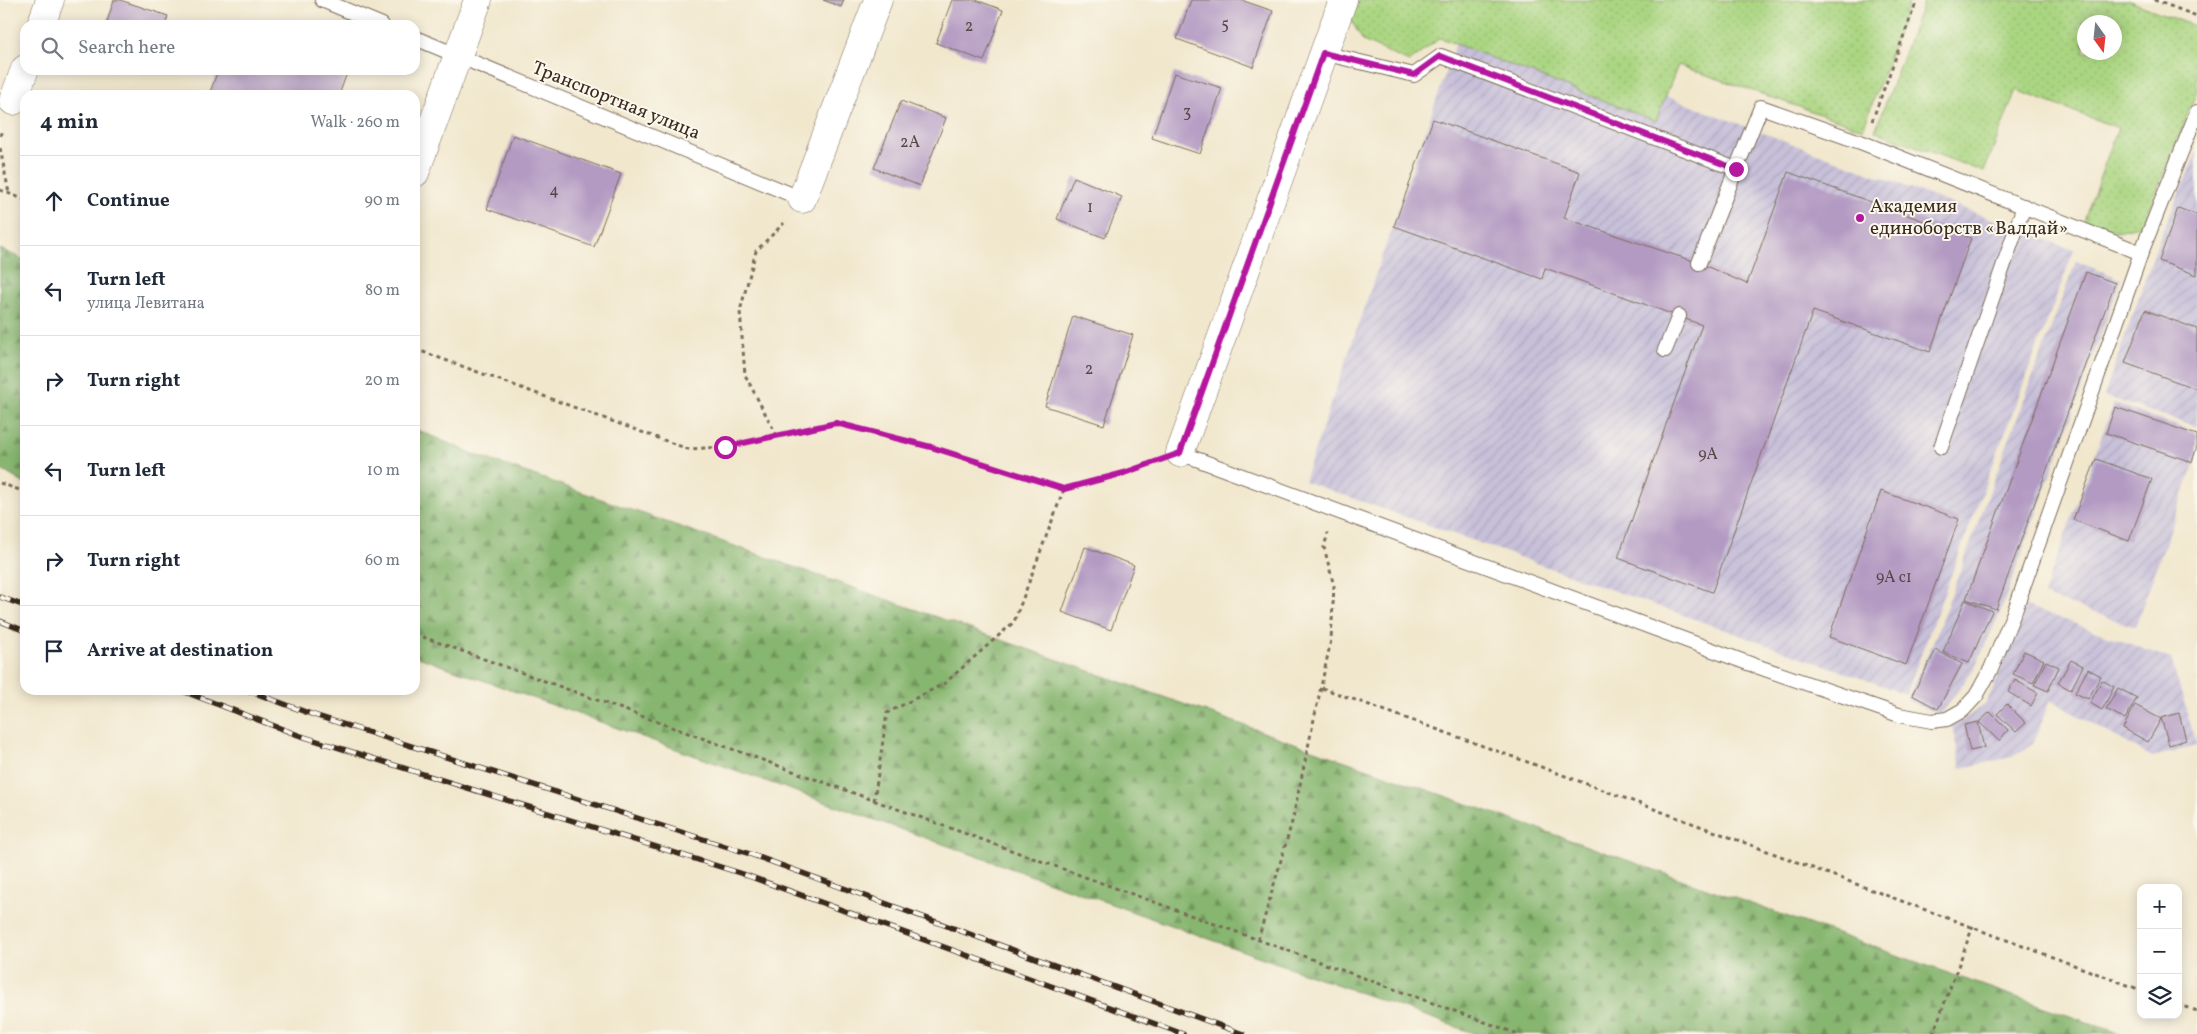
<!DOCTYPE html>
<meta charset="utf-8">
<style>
:root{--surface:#fff;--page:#f2f2f3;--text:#1f2937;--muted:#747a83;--line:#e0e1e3}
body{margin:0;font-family:Vollkorn,serif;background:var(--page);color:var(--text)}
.controls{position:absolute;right:15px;bottom:15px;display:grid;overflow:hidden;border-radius:10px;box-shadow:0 2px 12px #0003}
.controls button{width:45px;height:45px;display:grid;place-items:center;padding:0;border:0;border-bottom:1px solid var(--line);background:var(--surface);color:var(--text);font:25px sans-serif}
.compass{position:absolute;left:2077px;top:15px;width:45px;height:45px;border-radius:50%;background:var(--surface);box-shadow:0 2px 12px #0003;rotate:165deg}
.stop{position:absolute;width:15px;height:15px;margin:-11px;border:4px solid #b5179e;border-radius:50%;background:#fff}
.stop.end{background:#b5179e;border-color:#fff;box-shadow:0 1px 5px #0008}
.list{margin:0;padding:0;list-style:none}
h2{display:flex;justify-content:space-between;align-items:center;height:65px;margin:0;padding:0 20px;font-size:21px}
h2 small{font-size:16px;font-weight:400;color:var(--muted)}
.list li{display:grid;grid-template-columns:32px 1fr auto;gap:15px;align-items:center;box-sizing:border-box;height:90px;padding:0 20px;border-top:1px solid var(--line)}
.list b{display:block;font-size:19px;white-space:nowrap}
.list p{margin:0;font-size:16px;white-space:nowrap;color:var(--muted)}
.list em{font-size:16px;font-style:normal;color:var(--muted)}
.icon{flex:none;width:28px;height:28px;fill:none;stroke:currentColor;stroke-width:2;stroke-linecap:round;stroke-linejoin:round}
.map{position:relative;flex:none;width:2197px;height:1034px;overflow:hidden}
.search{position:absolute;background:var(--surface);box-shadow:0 2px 12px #0003;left:20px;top:20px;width:400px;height:55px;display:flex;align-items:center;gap:12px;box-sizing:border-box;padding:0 18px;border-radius:15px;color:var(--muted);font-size:19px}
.panel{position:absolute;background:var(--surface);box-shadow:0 2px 12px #0003;left:20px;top:90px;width:400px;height:605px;border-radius:15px}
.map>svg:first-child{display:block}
.industrial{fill:url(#industrial-furrows)}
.green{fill:url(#green-dots);stroke:#728050;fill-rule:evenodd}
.forest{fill:url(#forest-firs);stroke:#617046}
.building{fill:#b29ac2}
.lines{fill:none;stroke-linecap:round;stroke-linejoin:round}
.lane-casing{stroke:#7b6c5b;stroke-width:16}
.street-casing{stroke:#7b6c5b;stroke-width:29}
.path{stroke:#7b6c5b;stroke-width:3;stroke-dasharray:4 4;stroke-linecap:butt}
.lane{stroke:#fff;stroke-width:14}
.street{stroke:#fff;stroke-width:28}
.rail-casing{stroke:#3b2a1e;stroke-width:5.5}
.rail{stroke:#fbf7ec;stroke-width:4;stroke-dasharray:11;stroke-linecap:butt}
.route{stroke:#b5179e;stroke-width:6}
.poi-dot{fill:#b5179e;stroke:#fbf7ec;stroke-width:2}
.labels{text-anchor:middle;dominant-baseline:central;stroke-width:4;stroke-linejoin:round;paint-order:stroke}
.number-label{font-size:16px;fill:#594647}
.street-label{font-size:19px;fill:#3b2a1e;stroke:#fbf7ec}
.poi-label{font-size:19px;fill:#3b2a1e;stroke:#fbf7ec;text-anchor:start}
</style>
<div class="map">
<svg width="2197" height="1034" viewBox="0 0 2197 1034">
<defs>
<pattern id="industrial-furrows" width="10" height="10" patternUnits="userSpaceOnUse" patternTransform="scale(1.25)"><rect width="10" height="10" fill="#c7c0d9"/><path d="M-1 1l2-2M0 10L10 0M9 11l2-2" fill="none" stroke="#aca5ba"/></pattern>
<pattern id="green-dots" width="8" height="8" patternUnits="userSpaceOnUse" patternTransform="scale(1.25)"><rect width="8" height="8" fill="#aad581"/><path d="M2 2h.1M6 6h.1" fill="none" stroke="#93b76f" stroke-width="1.8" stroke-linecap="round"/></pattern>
<pattern id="forest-firs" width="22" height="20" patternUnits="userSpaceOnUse" patternTransform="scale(1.25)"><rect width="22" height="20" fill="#87b66f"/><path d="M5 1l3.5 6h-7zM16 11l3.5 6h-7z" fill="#70945b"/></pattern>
</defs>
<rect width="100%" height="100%" fill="#fbf7ec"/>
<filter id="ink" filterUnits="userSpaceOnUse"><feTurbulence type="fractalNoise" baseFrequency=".02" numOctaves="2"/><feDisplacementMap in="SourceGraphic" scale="10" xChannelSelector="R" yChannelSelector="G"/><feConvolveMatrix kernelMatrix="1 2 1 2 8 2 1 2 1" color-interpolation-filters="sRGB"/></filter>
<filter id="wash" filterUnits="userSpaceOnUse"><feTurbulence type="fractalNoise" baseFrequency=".0096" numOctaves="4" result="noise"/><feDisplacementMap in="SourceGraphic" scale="20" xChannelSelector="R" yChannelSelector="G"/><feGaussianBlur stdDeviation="1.12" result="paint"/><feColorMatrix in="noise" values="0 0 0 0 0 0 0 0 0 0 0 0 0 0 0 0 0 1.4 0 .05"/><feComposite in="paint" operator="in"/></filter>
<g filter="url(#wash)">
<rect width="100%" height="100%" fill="#f1e7cd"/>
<path class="industrial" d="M1464 20 2074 250 1906 694 1304 481Z
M2197 153V427L2104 396 2161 234Z
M2076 261 2121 279 2000 613 1973 671 1940 714 1907 700 1933 643Z
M2114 403 2197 433V456L2135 627 2043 595Z
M2024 605 2171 659 2197 746 2152 757 2050 700 2033 744 2012 757 1961 768 1952 726 1985 705 1996 682Z"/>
<path class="green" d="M1359 0H1910L1863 129 1678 65 1656 121 1440 38 1409 62 1363 41 1351 20Z
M1924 0H2127L2197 27V91L2143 225 2118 231 2084 220 2118 128 2016 90 1984 172 1875 131ZM2114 22V52H2084V22Z"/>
<path class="forest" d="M0 249 25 260V484L0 469Z
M415 429 476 455 2121 1034H1476L415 656Z"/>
<g id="blocks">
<path class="building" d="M114 0H120L168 16 165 25H106Z
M823 0H844L841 7Z
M952 0H976L1003 10 984 61 936 43Z
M1191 0H1241L1273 11 1253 67 1177 39Z
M218 70H348L339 95H209Z
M1174 73 1222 88 1200 154 1152 138Z
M901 101 946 118 920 186 874 168Z
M1433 119 1580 172 1564 218 1699 263 1747 284 1788 172 1971 238 1930 352 1813 311 1712 592 1618 558 1702 325 1545 268 1542 279 1394 226Z
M513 135 621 174 594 247 487 209Z
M1074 177 1122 197 1105 238 1057 219Z
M2178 208 2197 215V275L2159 261Z
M2086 272 2115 283 1996 609 1966 599Z
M2145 310 2197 329V389L2125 363Z
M1073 316 1133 335 1104 425 1045 406Z
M2115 407 2197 435V446L2192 462 2106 433Z
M2096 459 2152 479 2129 541 2073 520Z
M1881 491 1959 519 1906 665 1829 637Z
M1085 547 1134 565 1111 630 1062 612Z
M1965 600 1992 611 1969 663 1943 652Z
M1936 650 1962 664 1938 709 1912 695Z
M2024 651 2044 660 2033 683 2013 674Z
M2071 660 2083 666 2071 690 2058 683Z
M2046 661 2059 667 2048 691 2034 685Z
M2088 669 2101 676 2088 699 2075 693Z
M2015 680 2038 693 2031 706 2008 692Z
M2102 680 2114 687 2102 710 2090 703Z
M2118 688 2137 698 2125 719 2106 709Z
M2007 704 2026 723 2016 732 1997 714Z
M2135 705 2161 719 2148 742 2123 728Z
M1990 712 2008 730 1999 741 1979 722Z
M2179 713 2186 740 2169 745 2161 718Z
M1978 722 1984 748 1970 751 1964 725Z"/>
</g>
</g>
<g filter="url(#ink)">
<use href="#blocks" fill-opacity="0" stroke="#7b6c5b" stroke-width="1"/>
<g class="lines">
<g class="lane-casing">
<path id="lane" d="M322 0 382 25
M415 38 802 199
M1323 53 1414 75 1441 56 1736 169 1761 107 1863 143 2141 253
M1699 263 1736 169
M1665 350 1679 316
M1941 447 2024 206
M1180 453 1753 665 1899 715 1932 721 1947 719 1963 710 1976 696 1991 669 2015 610 2141 253 2197 112"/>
</g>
<g class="street-casing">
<path id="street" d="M41 25 50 0
M13 101 25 69
M415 173 478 0
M802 199 878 0
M1180 453 1343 0"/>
</g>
<path class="path" d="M2154 0 2197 16
M1872 121 1917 0
M0 136 2 130
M0 148 9 193
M0 190 25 200
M415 349 688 449 725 447 836 423 931 447 1064 489 1123 473 1151 463
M777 436 745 375 740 311 756 251 784 223
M0 483 25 492
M415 634 1518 1034
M1322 688 1533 764 2141 990
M874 801 887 713 945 683 1014 622 1064 489
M1258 940 1292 822 1331 640 1334 586 1324 547 1328 533
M2178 1004 2197 1011
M1933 1034 1973 926"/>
<use href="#lane" class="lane"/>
<use href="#street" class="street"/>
<g class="rail-casing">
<path id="rail" d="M0 597 25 606
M0 621 25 631
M180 690 298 735 743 874 1183 1034
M247 690 311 714 750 854 1243 1034"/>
</g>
<use href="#rail" class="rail"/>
</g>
</g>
<g class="lines" filter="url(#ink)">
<path class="route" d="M725 447 836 423 931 447 1064 489 1124 473 1180 453 1323 53 1414 75 1440 56 1736 169"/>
</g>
<circle class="poi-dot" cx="1860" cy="218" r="5"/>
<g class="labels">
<g class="number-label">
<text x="1225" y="25">5</text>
<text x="969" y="27">2</text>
<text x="1187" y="113">3</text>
<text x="910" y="143">2А</text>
<text x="554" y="191">4</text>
<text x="1090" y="208">1</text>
<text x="1089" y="370">2</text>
<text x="1708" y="455">9А</text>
<text x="1894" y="578">9А с1</text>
</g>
<g class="street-label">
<text transform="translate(616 101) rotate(22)">Транспортная улица</text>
</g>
<g class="poi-label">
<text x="1870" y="207">Академия<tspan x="1870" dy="22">единоборств «Валдай»</tspan></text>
</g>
</g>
</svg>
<div class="controls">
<button>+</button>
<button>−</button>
<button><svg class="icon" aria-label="layers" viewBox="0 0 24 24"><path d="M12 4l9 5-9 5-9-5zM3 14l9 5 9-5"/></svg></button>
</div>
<svg class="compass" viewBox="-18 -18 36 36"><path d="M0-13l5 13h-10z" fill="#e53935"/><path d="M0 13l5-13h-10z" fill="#747a83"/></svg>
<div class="stop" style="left:725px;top:447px"></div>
<div class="stop end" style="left:1736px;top:169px"></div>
<div class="search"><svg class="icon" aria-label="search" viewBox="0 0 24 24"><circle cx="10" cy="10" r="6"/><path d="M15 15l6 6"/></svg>Search here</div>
<section class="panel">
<h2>4 min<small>Walk · 260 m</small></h2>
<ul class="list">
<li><svg class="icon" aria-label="ahead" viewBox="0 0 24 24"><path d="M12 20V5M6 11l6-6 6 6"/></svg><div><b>Continue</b></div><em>90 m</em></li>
<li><svg class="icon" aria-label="left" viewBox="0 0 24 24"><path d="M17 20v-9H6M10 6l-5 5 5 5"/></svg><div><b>Turn left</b><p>улица Левитана</p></div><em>80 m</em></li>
<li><svg class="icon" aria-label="right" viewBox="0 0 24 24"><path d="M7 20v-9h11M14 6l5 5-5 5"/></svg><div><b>Turn right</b></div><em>20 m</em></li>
<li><svg class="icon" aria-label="left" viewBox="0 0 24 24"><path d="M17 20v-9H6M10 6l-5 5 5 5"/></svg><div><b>Turn left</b></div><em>10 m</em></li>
<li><svg class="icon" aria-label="right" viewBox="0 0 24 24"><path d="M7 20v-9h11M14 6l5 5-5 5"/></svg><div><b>Turn right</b></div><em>60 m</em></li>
<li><svg class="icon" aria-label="arrive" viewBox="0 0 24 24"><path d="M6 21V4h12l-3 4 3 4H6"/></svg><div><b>Arrive at destination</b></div></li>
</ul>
</section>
</div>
